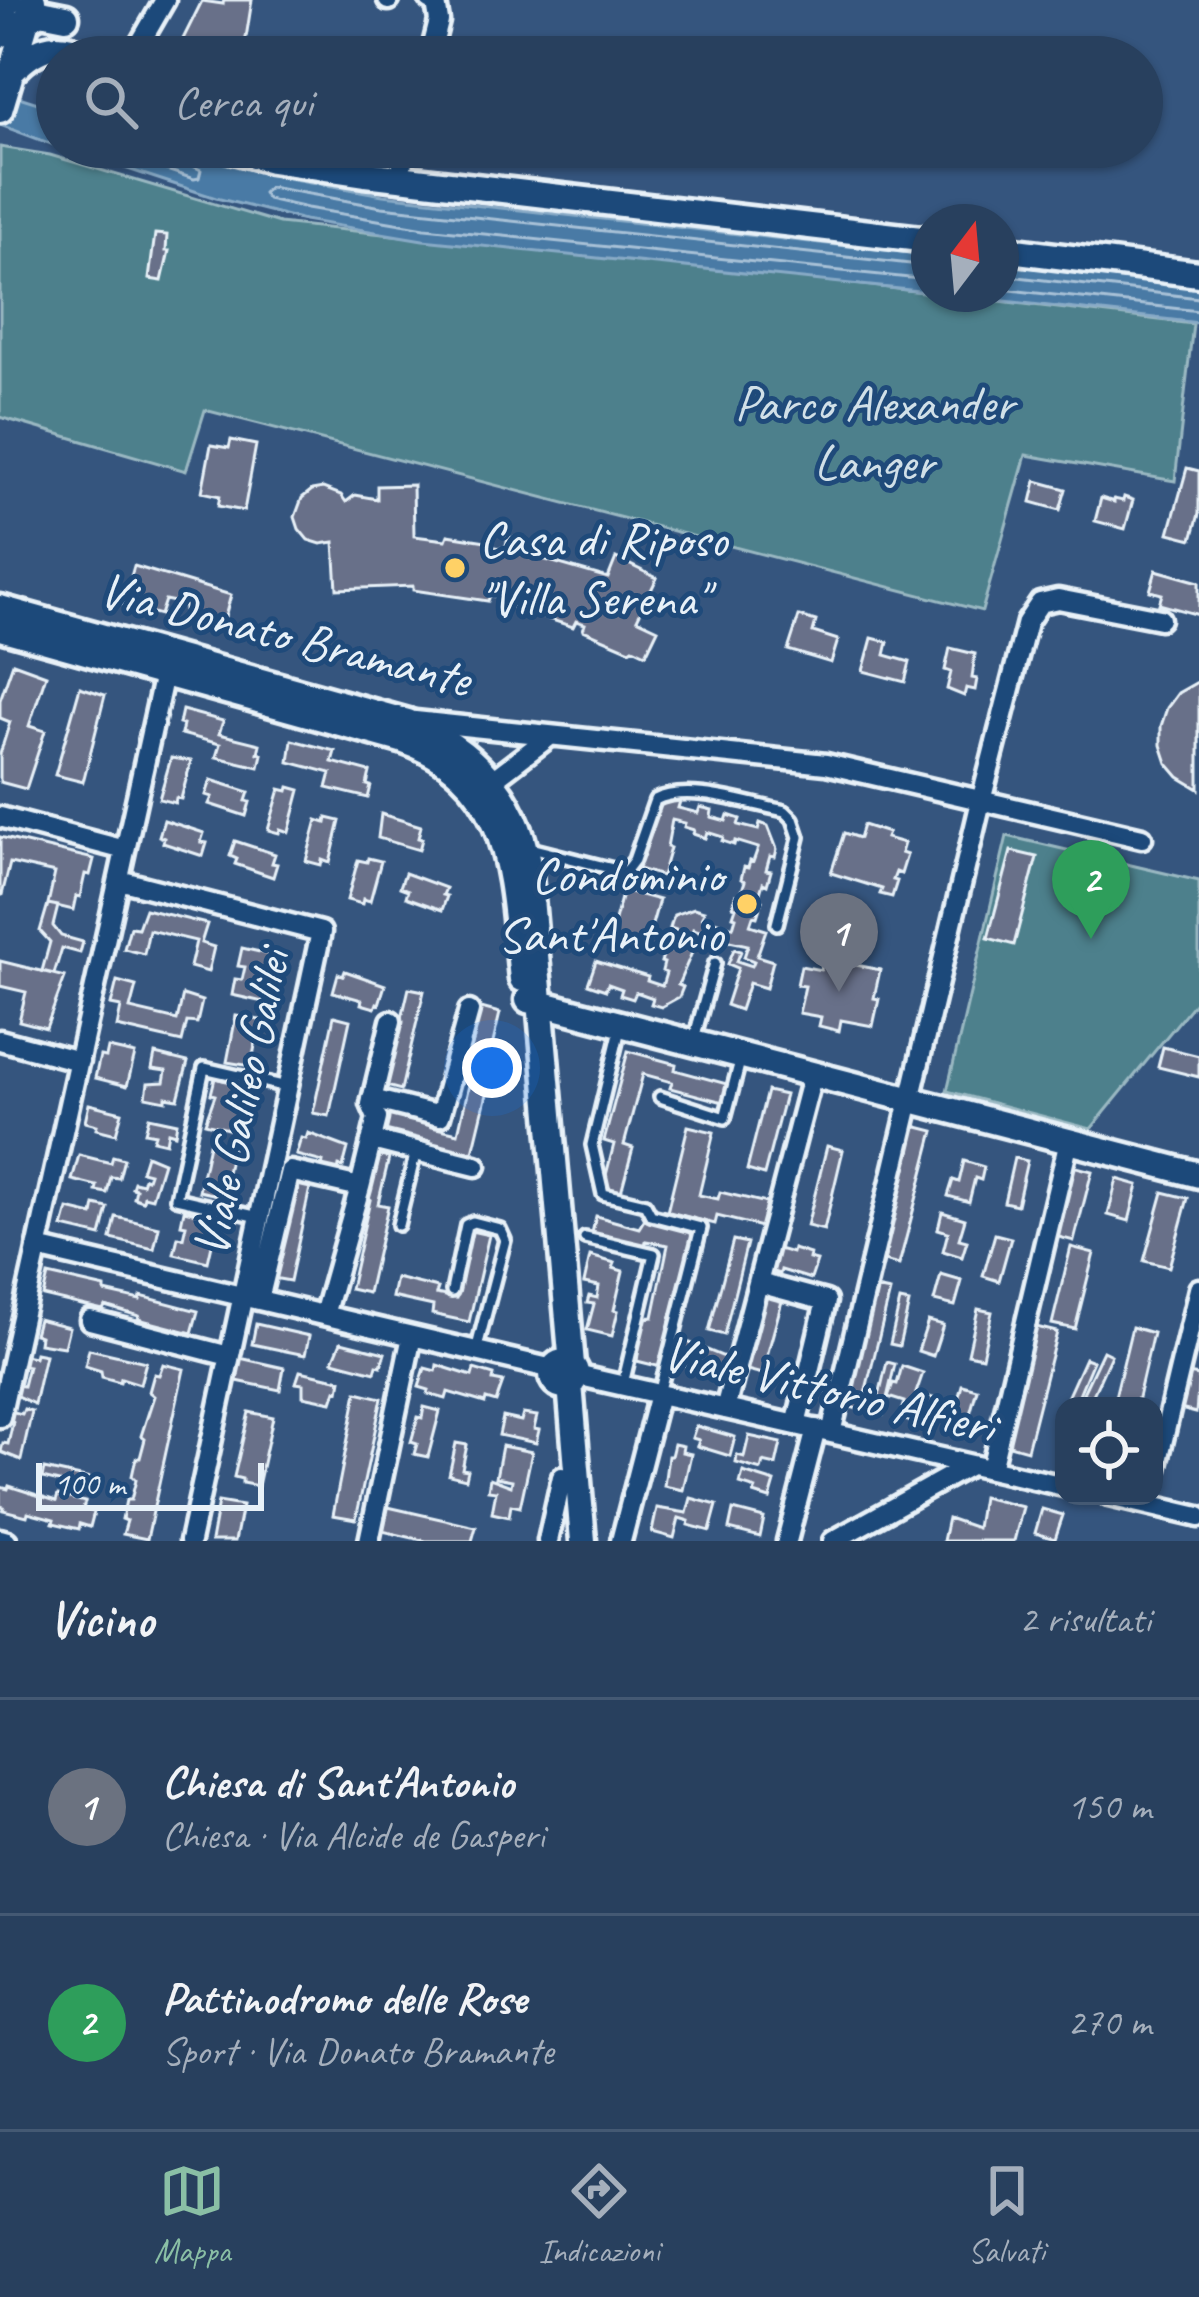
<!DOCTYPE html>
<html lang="it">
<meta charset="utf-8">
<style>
:root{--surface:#28405e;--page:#344b67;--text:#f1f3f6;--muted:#a5afbc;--line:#445973;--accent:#8abfa5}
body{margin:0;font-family:Caveat,sans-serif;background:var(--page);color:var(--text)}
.controls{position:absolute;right:36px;bottom:36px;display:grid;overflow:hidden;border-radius:24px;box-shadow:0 3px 9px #0004}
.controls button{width:108px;height:108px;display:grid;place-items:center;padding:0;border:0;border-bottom:3px solid var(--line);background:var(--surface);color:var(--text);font:60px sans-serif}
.compass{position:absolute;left:911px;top:204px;width:108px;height:108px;border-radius:50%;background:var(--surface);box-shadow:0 3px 9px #0004;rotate:16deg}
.scale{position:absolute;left:36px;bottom:30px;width:228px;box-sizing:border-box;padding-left:12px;border:6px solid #e8f1f8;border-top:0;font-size:33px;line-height:42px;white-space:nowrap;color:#e8f1f8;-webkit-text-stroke:9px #1f4a7a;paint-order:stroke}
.you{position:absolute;left:492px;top:1068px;width:42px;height:42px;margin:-30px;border:9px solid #fff;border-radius:50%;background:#1a73e8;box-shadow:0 0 0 18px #1a73e833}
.badge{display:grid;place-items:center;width:78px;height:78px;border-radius:50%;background:var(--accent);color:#fff;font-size:39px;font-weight:700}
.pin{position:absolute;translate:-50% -99px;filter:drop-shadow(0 3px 6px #0008)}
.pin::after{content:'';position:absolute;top:63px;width:42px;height:36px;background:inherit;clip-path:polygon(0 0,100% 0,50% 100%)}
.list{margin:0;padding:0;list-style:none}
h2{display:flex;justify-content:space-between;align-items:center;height:156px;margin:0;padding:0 48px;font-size:51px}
h2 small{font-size:39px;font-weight:400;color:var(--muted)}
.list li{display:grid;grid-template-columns:78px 1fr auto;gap:36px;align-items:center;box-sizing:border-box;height:216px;padding:0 48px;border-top:3px solid var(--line)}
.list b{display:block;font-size:45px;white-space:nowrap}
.list p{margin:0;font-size:39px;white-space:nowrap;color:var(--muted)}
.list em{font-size:39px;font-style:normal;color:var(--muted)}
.icon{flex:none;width:66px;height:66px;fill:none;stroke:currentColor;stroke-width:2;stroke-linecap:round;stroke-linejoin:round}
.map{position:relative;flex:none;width:1199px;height:1541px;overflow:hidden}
.search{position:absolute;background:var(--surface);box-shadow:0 3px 9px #0004;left:36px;right:36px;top:36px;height:132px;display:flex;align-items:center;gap:30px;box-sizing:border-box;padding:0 42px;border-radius:66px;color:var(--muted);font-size:45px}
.sheet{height:588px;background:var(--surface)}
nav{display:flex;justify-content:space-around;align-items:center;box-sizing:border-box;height:168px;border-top:3px solid var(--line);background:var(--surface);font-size:33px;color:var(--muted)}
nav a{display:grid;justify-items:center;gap:6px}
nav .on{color:var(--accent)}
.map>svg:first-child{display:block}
.green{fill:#4d808c;stroke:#9ab8c2;stroke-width:3}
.water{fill:#487aa5;stroke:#88aac6;stroke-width:3}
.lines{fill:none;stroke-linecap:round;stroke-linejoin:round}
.shore{stroke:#a8c1d7;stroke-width:3}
.building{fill:#687089;stroke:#e8f1f8;stroke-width:3}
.lane-casing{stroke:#e8f1f8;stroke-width:18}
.street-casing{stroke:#e8f1f8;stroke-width:27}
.secondary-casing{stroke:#e8f1f8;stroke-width:33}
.lane{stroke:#1f4a7a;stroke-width:9}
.street{stroke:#1f4a7a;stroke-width:18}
.secondary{stroke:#1f4a7a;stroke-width:24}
.poi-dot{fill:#ffd166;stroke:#1f4a7a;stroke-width:4.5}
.labels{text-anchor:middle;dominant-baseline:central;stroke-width:10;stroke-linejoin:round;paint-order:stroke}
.park-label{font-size:51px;fill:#d1e0e8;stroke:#1f4a7a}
.poi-label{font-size:51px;fill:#e8f1f8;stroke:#1f4a7a;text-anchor:start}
.street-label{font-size:51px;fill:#e8f1f8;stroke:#1f4a7a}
</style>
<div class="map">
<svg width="1199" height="1541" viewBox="0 0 1199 1541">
<rect width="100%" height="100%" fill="#35557e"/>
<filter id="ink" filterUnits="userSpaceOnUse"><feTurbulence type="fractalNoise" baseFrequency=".00833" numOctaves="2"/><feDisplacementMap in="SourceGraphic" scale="24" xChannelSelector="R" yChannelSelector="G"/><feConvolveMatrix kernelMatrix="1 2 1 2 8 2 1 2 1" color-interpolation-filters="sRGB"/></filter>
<g filter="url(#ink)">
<path class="green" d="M0 147 50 155 279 223 829 281 1193 324 1175 481 1026 455 982 611 205 410 186 471 0 417Z
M1007 836 1199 881V997L1091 1129 947 1091Z"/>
<path class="water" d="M0 91 57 109V146L0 125Z
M61 147H174L265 174 383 195 929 255V292L423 240 304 220 216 198Z
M1001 263 1199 287V323L943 294H1001Z"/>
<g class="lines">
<path class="shore" d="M96 147 194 179 199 178 201 170 182 161 178 147
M929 266 382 207 270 187 263 193 267 199 307 208 425 228 929 280
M1001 275 1199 298
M1001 289 1199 311"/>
</g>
<path class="building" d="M224 0H252L243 57H174L202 1 223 4Z
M155 234 167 235 166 251H169L162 281 149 279Z
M231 440 256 445 244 511 218 506 220 496 202 492 211 445 229 448Z
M1187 468 1199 471V514L1192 539 1169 533Z
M1036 481 1066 489 1060 510 1031 502Z
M413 485 414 536 446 540 448 535 486 541V545L505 549 508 537 520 539 518 552 608 578 616 558 657 578 637 619 658 629 646 654 633 648 630 650 583 630 585 624 576 621 573 627 500 603 502 598 490 595 488 601 413 590V586L337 589 334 542 321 544 308 540 299 529 295 517 302 498 312 490 323 488 341 495 346 502 355 495 377 499V486Z
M1124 497 1133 500 1125 529 1095 521 1101 498 1114 502V499L1123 501Z
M134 566 231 595 223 624 191 615 184 610V604L165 600 160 615 123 605Z
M1156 570 1199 582V615L1159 604 1162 594 1150 591Z
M799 616 816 621 813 632 838 640 831 663 788 650Z
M872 638 888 642 885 655 910 662 905 682 863 671Z
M950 648 975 654 972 678 977 679 975 690 966 688 964 696 947 689 951 672 945 670Z
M13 663 46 675 29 726 45 731 26 789 0 782V754L10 722 0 718V700Z
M1199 681V789L1179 777 1167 763 1161 745V726L1167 708 1178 693Z
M80 687 105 695 83 782 55 775Z
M182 710 223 721 219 734 260 744 258 753 262 754 259 767 216 757 220 744 181 734 183 725 179 724Z
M292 740 335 751 332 762 370 772 367 785 371 786 368 798 327 788 331 773 289 762Z
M171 758 191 761 181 799 176 798 175 803 159 799Z
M211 780 249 792 246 801 250 802 246 816 209 804 212 797 206 795Z
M289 787 300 790 289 832 280 829 279 833 268 830 280 789 288 791Z
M669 798 680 801 678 808 698 813 700 807 712 810 711 817 726 821 728 815 740 819 738 825 758 830 760 823 768 826 777 849 775 857 770 856 766 870 771 871 767 885 763 883 758 900 762 901 757 917 753 916 750 925 766 930 757 956 773 961 766 988 749 983 740 1010 726 1005 738 968 728 964 734 949 741 951 737 961 752 966 754 961 744 957 748 945 725 940 723 945 715 942 717 937 693 929 687 947 693 950 678 985 683 987 679 997 661 1007 651 1004 653 998 636 992 633 999 620 995 622 989 608 984 606 990 588 984 596 961 648 977 647 981 662 986 666 973 662 971 664 963 661 962 665 949 670 951 676 930 670 928 674 915 694 908 704 911 702 917 733 927 736 917 733 916 736 907 733 906 736 895 740 896 745 881 741 879 744 867 748 868 750 861 753 862 758 848 735 841 734 845 722 841 723 837 707 832 705 838 693 834 694 830 684 827 685 823 672 820 667 847 670 848 662 876 635 868 654 819 649 818 652 808Z
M381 814 421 826 418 838 422 839 419 850 378 838Z
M327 818 340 821 330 863 322 860 321 865 306 861 317 820 326 823Z
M164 820 204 833 201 842 207 843 203 856 163 843 164 838 159 836Z
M863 825 888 833 886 838 904 843 901 853 907 855 901 874 896 872 893 880 897 881 892 897 880 894 882 889 831 873 844 833 859 838Z
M0 837 94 859 90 875 85 874 80 897 76 896 73 910 48 904 55 873 10 863 2 895H0Z
M235 841 275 854 272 863 277 864 273 877 235 864 237 859 230 856Z
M1011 851 1037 857 1014 945 988 938Z
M368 858 381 861 370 901 363 899 362 904 347 900 358 860 367 862Z
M405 873 446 888 443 895 447 896 442 910 406 897 408 890 400 887Z
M623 890 659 900 644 953 609 943Z
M48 904 58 906 53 926 61 936 83 942 80 953 62 948 54 974 42 971 50 942 40 931Z
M145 909 207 924 201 943 214 947 208 972 190 967 196 941 149 930 144 954 124 949 130 927 138 928Z
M242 948 273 955 263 1002 232 995 235 979 242 980 245 967 238 966Z
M823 958 880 970 874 998 879 999 873 1026 841 1020 839 1031 819 1026 821 1017 799 1013 805 986 797 985 801 966 821 970Z
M0 961 65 977 46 1028 19 1021 26 992 0 986Z
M345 971 385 985 379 1004 377 1003 375 1008 361 1004 362 1000 333 992 338 974 343 976Z
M117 981 136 986 130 1009 177 1020 183 995 202 1001 197 1023 187 1022 182 1042 117 1027 121 1007 111 1005Z
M409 988 424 991 401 1090 386 1086Z
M481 1008 500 1013 488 1064 494 1065 472 1156 428 1146 430 1141 377 1128 382 1107 433 1120 431 1127 458 1133 474 1063 468 1062Z
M236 1016 260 1020 251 1066 227 1062Z
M334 1016 350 1020 329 1116 313 1113Z
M1163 1047 1199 1056V1077L1158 1067Z
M108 1048 135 1054 127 1086 95 1078 100 1056 106 1057Z
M628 1051 676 1064 675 1070 727 1084 723 1102 670 1088 672 1082 643 1074 624 1145 633 1148 621 1192 603 1187 614 1144 604 1141Z
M155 1054 188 1062 178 1099 166 1097V1101L146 1097 148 1083 164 1082 166 1071 152 1069Z
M215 1078 247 1086 235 1131 205 1123 215 1095 211 1094Z
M767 1091 785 1095 764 1175 747 1170Z
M89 1104 122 1112 116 1134 96 1129 97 1125 85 1122Z
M149 1117 177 1123 175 1134 168 1132 166 1143 153 1140 155 1134 145 1132Z
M910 1125 934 1131 899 1265 876 1259Z
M688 1126 714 1132 699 1195 718 1199 720 1192 771 1204 765 1228 717 1216 715 1224 667 1212Z
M308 1133 348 1148 343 1167 339 1166 338 1172 322 1168 323 1162 296 1155 301 1138 306 1139Z
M209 1144 232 1149 222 1196 199 1191Z
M827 1146 843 1150 824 1230 807 1226Z
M372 1154 389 1158 378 1204 388 1206 368 1293 350 1289 370 1200 361 1199Z
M79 1155 111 1163 113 1156 124 1159 119 1178 111 1177 107 1193 96 1191 97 1186 72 1180Z
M146 1155 163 1162 152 1198 144 1196 143 1201 134 1198 136 1189 132 1188 134 1182 142 1184 144 1178 147 1179 149 1173 141 1171Z
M1014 1158 1027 1161 1017 1205 1004 1202Z
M964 1161 984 1167 981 1180 975 1178 969 1202 948 1196 953 1180 959 1182Z
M1069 1165 1092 1171 1074 1241 1051 1235Z
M1117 1179 1138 1185 1129 1221 1108 1215Z
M295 1180 311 1183 290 1281 273 1278Z
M1163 1192 1188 1198 1169 1267 1144 1261Z
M95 1205 108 1208 101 1236 63 1227 68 1209 93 1215Z
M184 1210 218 1218 208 1262 174 1254 178 1237 183 1238 186 1225 181 1224Z
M942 1212 965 1219 959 1239 967 1241 962 1257 943 1251 948 1232 938 1229Z
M596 1216 639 1228 644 1220 698 1233 661 1367 637 1361 643 1318 653 1317 668 1245 646 1241 644 1250 592 1233Z
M116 1217 159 1227 154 1249 111 1239Z
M471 1231 489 1235 469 1322 432 1314 433 1306 392 1297 396 1278 438 1288 436 1294 456 1298Z
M995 1234 1011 1238 999 1281 983 1276Z
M733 1240 747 1243 724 1335 709 1331Z
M771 1247 792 1253 793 1249 810 1254 809 1259 817 1261 811 1279 781 1270 780 1274 765 1269Z
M1071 1247 1094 1253 1075 1329 1052 1324Z
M590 1256 615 1263 613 1268 623 1271 614 1310 618 1311 612 1336 587 1330 594 1304 587 1303 589 1296 597 1298 599 1286 584 1283Z
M48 1275 105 1288V1292L140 1300 141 1296 198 1311 192 1333 138 1319 139 1316 105 1306 103 1310 43 1296Z
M941 1275 962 1281 955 1306 934 1301Z
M871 1288 890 1292 861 1410 843 1405Z
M765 1289 784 1294 762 1374 743 1369Z
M900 1301 909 1303 899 1346 890 1344Z
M978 1309 992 1312 982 1357 968 1354Z
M38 1319 69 1327 64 1347 39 1343 40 1336 34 1334Z
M928 1321 943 1325 933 1356 918 1351Z
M256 1324 309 1336 305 1355 252 1344Z
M1032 1326 1057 1332 1027 1450 1002 1443Z
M1132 1327 1153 1333 1136 1406H1105L1107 1399 1114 1401Z
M685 1341 727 1358 720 1379 679 1363Z
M341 1342 385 1353 381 1366 377 1365 375 1372 333 1361Z
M89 1349 146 1362 140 1384 121 1378 120 1382 102 1377 101 1371 85 1366Z
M1103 1351 1111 1355 1092 1397 1083 1393Z
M35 1353 45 1355 34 1404 15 1395 17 1385 23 1386 28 1366 21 1365 24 1355 34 1357Z
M240 1358 284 1368 280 1390 237 1381Z
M1085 1358 1093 1361 1074 1406H1064V1423L1057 1420Z
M887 1362 895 1364 883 1415 875 1413Z
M163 1364 184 1369 147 1539 123 1534 127 1521 122 1519 126 1500H131L136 1480 132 1476 136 1458H140L145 1439 141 1436 154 1396 149 1392 154 1374 159 1375Z
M437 1365 472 1376 474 1369 494 1375 493 1380 503 1382 496 1402 486 1399 485 1403 448 1392 446 1399 428 1394 429 1390 419 1387 425 1368 436 1371Z
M902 1366 923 1373 916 1393 936 1399 927 1427 899 1418 904 1402 888 1397 893 1383 897 1384Z
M300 1371 341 1380 339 1391 336 1390 332 1402 303 1396V1384L296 1383Z
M1188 1374 1199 1376 1196 1413 1180 1409Z
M962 1385 977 1389 965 1432 950 1428Z
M357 1392 382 1398 356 1519 333 1515Z
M424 1407 440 1411 428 1457 414 1454 417 1444 411 1442 418 1417 422 1418Z
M24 1409 32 1411 21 1460 1 1452 3 1443 8 1444 13 1422 8 1421 10 1411 22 1414Z
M249 1412 273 1417 258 1486 242 1483V1479L234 1477Z
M523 1414 537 1416 534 1429 539 1430 536 1443 499 1435 503 1417 521 1421Z
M696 1426 735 1437 730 1456 697 1446 699 1440 692 1438Z
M749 1436 781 1443 776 1465 763 1462 761 1470 736 1463 737 1455 744 1457Z
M456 1443 467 1445 462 1469 468 1470 466 1479 449 1475Z
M674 1444 683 1446 682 1452 691 1454 683 1490 664 1486 668 1456H671Z
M502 1446 532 1452 520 1507 511 1505 509 1517 492 1513 496 1491 488 1490 490 1478 511 1486 512 1480 496 1477Z
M44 1469 99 1481 97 1491 42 1478Z
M743 1472 775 1482 770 1499 754 1494 756 1489 740 1484Z
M9 1486 56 1501 58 1495 85 1502 83 1509 94 1512 90 1527 80 1524 79 1529 53 1523 54 1519 28 1512 27 1516 3 1510 4 1507 0 1506V1487L8 1489Z
M982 1497 1023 1507 1014 1541H943L948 1518 977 1528Z
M691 1498 717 1505 710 1531 688 1525 689 1521 679 1518 674 1538 652 1532 657 1508 687 1513Z
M218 1502 242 1506 235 1541H211Z
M388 1507 476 1527 472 1541H426L382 1531Z
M1042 1509 1063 1515 1055 1539 1035 1533Z
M733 1510 764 1518 760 1537 729 1529Z"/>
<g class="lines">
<g class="lane-casing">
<path id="lane" d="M530 848 625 872 634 860 655 800C687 783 749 804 785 811L793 819 799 837 777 924
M620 1029 592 1145 603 1194 645 1204 651 1215 701 1228 659 1394
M694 1039 715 963
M660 1097 725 1118 740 1061
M259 1217 176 1198 204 1068 287 1087
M398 1225 416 1151
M585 1238 654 1254 623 1384
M452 1291 466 1225 473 1222 500 1229 505 1240 476 1351"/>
</g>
<g class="street-casing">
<path id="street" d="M388 0H389
M430 0 436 3 439 21 430 57
M135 52 165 0
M399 177 407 147
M415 721 826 764 1142 838
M482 788 550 736
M0 817 125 850
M119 880 321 932 190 1541
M0 1040 79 1061
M372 1099 440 1116 469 1011
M372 1140 476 1166
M37 1248 553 1369
M759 1283 826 1301 796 1425
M259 1300 290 1171 360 1187 377 1118 371 1104 391 1021
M324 1315 360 1187
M90 1320 229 1356
M576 1375 1064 1486
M725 1409 813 1073
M0 1417 166 665
M831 1433 981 801 1027 622 1040 603 1058 599 1160 619
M991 1469 1069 1141
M1154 1477 1199 1289
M1109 1496 1199 1517
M0 1539 7 1541
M369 1541 412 1336
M548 1541 562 1477
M621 1541 659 1394
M787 1541 816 1429
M833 1541 970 1465"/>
</g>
<g class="secondary-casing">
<path id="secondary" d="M0 14 10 0
M0 35 41 12 66 17
M14 70C40 43 60 41 93 57
M0 110 33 0
M223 147 271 160 365 174 929 240
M1001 249 1199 274
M0 608 408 722C472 748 516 795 528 864L572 1365
M0 628 401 740C515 779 511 878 522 979
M528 1000 1199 1175
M552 1374a12 12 0 1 1 24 0a12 12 0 1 1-24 0Z
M570 1384 583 1541"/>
</g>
<use href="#lane" class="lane"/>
<use href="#street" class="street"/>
<use href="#secondary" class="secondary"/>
</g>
</g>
<g class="poi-dot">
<circle cx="455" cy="568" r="12"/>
<circle cx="747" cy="904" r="12"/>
</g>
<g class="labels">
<g class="park-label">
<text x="874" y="403">Parco Alexander<tspan x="874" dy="59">Langer</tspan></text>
</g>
<g class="poi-label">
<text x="479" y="539">Casa di Riposo<tspan x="479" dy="59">"Villa Serena"</tspan></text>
<text x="723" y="875" text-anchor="end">Condominio<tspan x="723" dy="59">Sant'Antonio</tspan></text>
</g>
<g class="street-label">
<text transform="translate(285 634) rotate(14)">Via Donato Bramante</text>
<text transform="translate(241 1103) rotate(-78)">Viale Galileo Galilei</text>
<text transform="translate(829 1389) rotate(13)">Viale Vittorio Alfieri</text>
</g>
</g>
</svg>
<div class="controls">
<button><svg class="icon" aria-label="locate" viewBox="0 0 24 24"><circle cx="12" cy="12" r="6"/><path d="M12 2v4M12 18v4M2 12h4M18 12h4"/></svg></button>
</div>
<svg class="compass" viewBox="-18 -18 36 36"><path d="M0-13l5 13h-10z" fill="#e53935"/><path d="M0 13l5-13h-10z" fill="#a5afbc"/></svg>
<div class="scale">100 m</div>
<div class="you"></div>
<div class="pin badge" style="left:839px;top:992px;background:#6b7280">1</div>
<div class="pin badge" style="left:1091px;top:939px;background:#2e9e5b">2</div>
<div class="search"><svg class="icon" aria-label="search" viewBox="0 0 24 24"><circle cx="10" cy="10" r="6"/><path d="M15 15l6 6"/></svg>Cerca qui</div>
</div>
<section class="sheet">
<h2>Vicino<small>2 risultati</small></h2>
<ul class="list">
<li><span class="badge" style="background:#6b7280">1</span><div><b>Chiesa di Sant'Antonio</b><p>Chiesa · Via Alcide de Gasperi</p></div><em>150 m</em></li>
<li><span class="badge" style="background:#2e9e5b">2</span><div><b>Pattinodromo delle Rose</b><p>Sport · Via Donato Bramante</p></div><em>270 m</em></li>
</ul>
</section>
<nav>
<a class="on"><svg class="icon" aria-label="map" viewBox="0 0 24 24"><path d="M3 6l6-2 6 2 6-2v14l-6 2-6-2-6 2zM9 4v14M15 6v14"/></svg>Mappa</a>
<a><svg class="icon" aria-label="directions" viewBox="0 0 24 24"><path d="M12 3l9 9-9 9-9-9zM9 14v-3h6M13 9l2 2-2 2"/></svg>Indicazioni</a>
<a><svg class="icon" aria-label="saved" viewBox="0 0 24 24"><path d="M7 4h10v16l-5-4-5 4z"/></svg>Salvati</a>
</nav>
